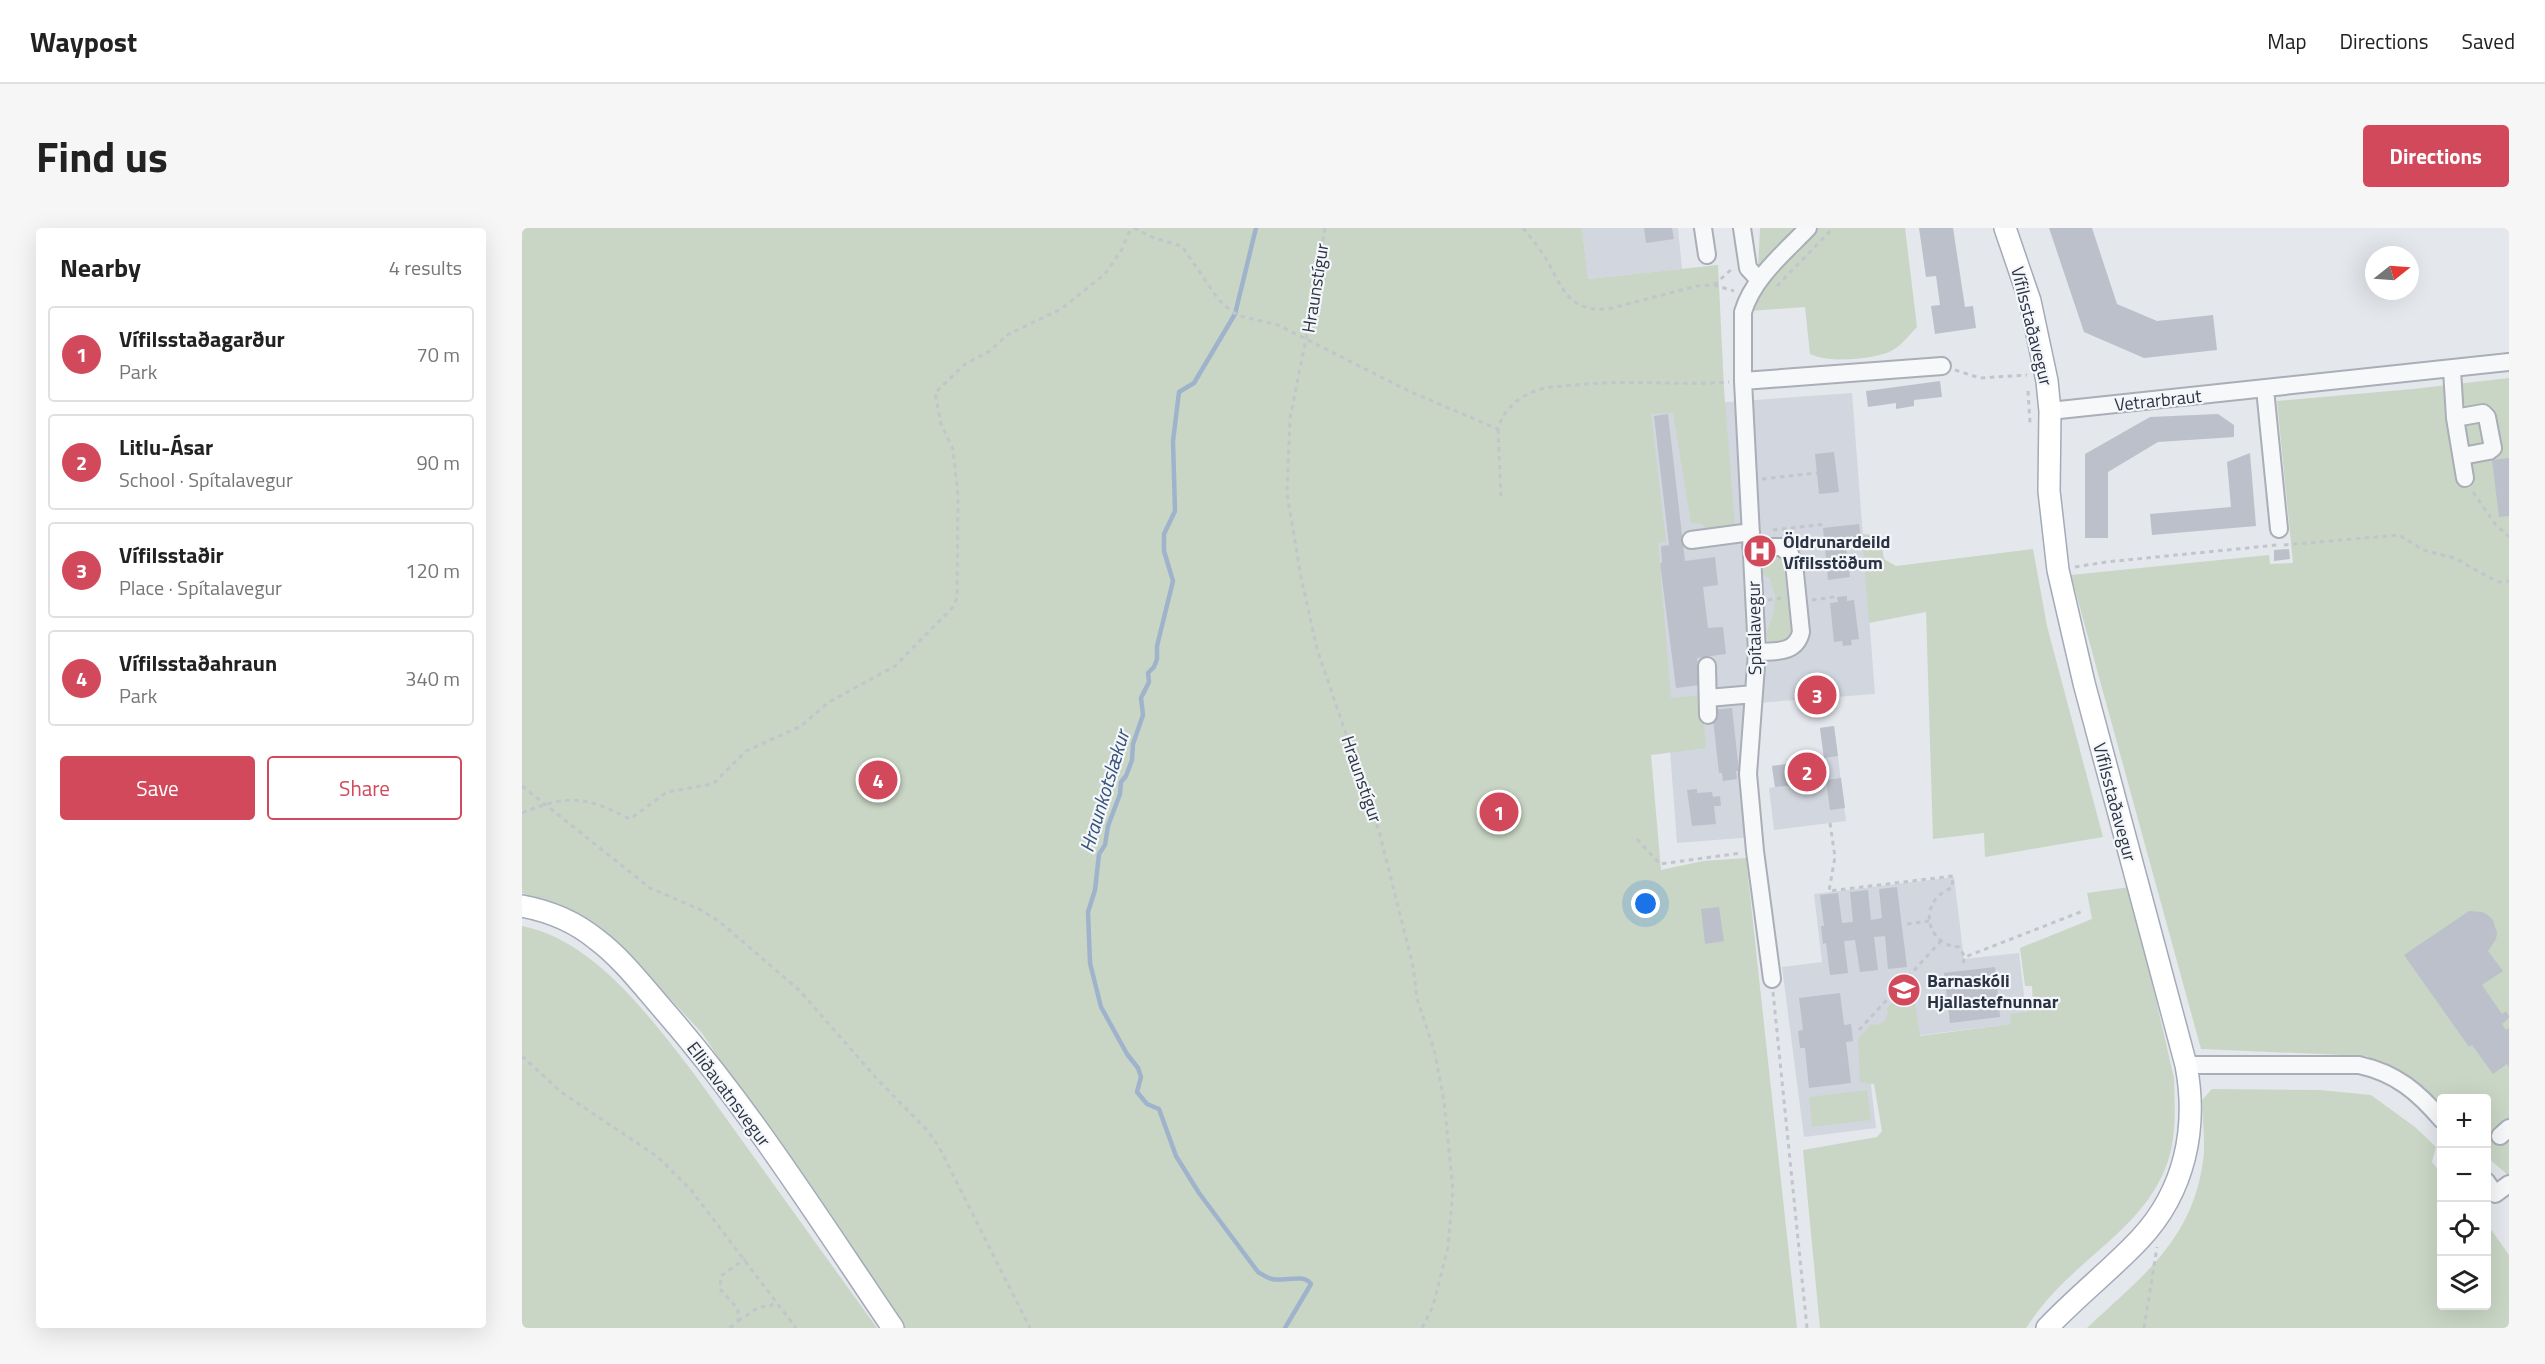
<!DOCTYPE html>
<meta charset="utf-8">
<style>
:root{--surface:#fff;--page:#f6f6f6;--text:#222;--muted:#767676;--line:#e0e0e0;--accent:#d1495b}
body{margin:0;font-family:"Titillium Web",sans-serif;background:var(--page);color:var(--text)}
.controls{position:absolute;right:18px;bottom:18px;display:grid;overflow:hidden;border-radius:6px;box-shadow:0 6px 24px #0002}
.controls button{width:54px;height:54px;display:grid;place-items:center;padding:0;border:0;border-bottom:2px solid var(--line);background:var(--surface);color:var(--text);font:30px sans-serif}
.compass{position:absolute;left:1843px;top:18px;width:54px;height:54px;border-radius:50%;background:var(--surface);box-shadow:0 6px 24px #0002;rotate:73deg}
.you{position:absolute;left:1124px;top:676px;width:21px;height:21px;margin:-15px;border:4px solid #fff;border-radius:50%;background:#1a73e8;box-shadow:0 0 0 9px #1a73e833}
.badge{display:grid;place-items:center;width:39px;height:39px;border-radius:50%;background:var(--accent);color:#fff;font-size:20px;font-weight:700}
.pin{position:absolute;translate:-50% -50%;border:3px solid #fff;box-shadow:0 2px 6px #0006}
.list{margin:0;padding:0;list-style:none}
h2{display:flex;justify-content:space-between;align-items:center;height:78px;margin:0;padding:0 24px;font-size:26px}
h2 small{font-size:20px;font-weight:400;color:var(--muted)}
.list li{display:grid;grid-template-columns:39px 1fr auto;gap:18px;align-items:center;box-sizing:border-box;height:96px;margin:0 12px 12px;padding:0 12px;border:2px solid var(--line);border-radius:6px}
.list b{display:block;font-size:22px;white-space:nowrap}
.list p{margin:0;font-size:20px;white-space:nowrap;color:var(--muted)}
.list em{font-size:20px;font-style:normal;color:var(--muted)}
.actions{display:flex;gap:12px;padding:18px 24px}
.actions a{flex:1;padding:14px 0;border:2px solid var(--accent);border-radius:6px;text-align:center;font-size:21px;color:var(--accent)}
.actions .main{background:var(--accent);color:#fff}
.icon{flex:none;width:33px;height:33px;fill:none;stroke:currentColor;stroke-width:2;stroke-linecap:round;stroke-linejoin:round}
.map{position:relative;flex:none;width:1987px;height:1100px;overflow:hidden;border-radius:6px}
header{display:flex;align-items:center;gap:36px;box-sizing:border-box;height:84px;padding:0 30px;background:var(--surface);border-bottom:2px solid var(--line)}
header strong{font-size:28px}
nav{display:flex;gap:33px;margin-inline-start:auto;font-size:21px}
.intro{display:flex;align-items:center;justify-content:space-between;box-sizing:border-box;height:144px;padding:0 36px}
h1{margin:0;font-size:42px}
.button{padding:15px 27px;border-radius:6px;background:var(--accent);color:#fff;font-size:21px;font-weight:700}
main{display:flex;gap:36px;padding:0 36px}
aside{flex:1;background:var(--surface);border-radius:6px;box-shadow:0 6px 24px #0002}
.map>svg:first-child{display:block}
.built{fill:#d2d6de}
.green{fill:#c9d6c5}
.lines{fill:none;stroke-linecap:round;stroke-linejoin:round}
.stream{stroke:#9fb4cc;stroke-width:4.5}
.building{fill:#bbc0ca}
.minor-casing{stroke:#a9aeb7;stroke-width:20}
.major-casing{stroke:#a3abb8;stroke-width:24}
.path{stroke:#c2c5cb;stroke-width:3;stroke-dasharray:4.5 4.5;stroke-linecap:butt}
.minor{stroke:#f7f8fa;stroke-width:16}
.major{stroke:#fff;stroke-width:21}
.labels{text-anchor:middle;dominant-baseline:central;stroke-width:4.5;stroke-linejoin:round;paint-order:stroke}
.street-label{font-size:18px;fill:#2b3445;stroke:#f4f6f9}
.poi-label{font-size:18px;font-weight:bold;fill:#2b3445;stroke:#f4f6f9;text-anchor:start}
.water-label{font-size:20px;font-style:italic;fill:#34527a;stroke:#f4f6f9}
</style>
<header>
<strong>Waypost</strong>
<nav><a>Map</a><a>Directions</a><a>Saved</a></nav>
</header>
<div class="intro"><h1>Find us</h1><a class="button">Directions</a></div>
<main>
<aside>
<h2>Nearby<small>4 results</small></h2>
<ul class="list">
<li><span class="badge">1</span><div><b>Vífilsstaðagarður</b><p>Park</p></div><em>70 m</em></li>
<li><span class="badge">2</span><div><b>Litlu-Ásar</b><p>School · Spítalavegur</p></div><em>90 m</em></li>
<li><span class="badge">3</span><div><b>Vífilsstaðir</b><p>Place · Spítalavegur</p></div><em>120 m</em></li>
<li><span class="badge">4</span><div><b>Vífilsstaðahraun</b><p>Park</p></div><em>340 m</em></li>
</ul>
<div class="actions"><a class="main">Save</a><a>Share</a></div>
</aside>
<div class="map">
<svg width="1987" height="1100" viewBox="0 0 1987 1100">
<rect width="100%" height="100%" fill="#e4e7ec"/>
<path class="built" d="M1060 0H1156L1160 41 1066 51Z
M1330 165 1353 466 1221 476 1231 609 1155 615 1122 180Z
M1312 498 1324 593 1252 602 1247 560 1253 559 1250 538 1302 530 1298 500Z
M1432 649 1442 731 1497 725 1504 784 1489 796 1344 814 1354 900 1282 909 1260 739 1300 734 1292 666Z"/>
<path class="green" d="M0 0H1060L1066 51 1196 37 1202 161 1213 298 1186 303 1180 296 1169 295 1151 185 1129 186 1144 314 1136 315 1149 470 1179 467 1184 520 1129 527 1139 642 1181 633 1224 630 1275 1100H377L180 805 122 743 45 682 0 665Z
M1238 0H1277L1236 41Z
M1295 0H1383L1395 99C1386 108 1379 119 1367 124 1346 132 1307 135 1288 126L1283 79 1228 83 1243 57Z
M1987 150V948L1965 929 1964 870H1920L1919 891 1845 828 1679 821 1549 347 1747 327 1748 336 1771 335 1755 173 1891 161Z
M1340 306 1358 308 1362 331 1374 338 1511 321 1525 398 1581 609 1463 629 1462 605 1411 611 1404 384 1347 395Z
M1246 327 1257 329 1261 333 1269 404 1264 414C1254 417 1247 417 1244 406L1252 384 1253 367 1248 351 1239 345 1238 334Z
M1608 659 1652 850C1653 880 1655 913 1643 941 1623 990 1579 1018 1542 1054 1528 1068 1515 1083 1504 1100H1298L1281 922 1355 909 1360 903 1352 856 1338 855 1336 811 1349 796C1360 799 1368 791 1365 780L1390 755 1398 808 1489 796 1488 786 1504 784 1511 775 1510 758H1503L1498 720 1570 691 1565 665Z
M0 698C72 712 127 788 170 843L355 1100H0Z
M1690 861 1798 862 1849 867 1893 899 1914 919 1910 934 1919 945 1920 1078H1964L1965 996 1987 1027V1100H1565C1620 1048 1670 1013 1681 933 1684 914 1680 892 1680 872Z
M1345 862 1349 892 1290 899 1287 869Z"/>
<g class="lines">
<path class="stream" d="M734 0 713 86 672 155 657 164 651 213 653 283 642 306V323L651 353 635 418V431L632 439 626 445 627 454 619 470 621 487 611 516 610 532 604 548 599 554 598 566 586 598 583 617 577 626 573 662 566 684 568 735 579 779 605 826 616 840 619 849 615 864 625 876 637 881 654 928 677 965 736 1044C741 1047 745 1050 750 1051 763 1054 781 1045 789 1056L763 1100"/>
</g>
<path class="building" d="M1122 0H1150L1152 11 1124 15Z
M1397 0H1431L1443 79 1451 78 1454 100 1413 106 1409 78 1418 77 1414 48 1404 49Z
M1527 0H1570L1595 76 1635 93 1691 87 1695 122 1622 130 1562 104Z
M1418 153 1420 169 1392 172V178L1374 181V175L1346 179 1344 163Z
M1146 186 1163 333 1193 329 1196 357 1181 359 1186 400 1201 399 1204 426 1175 430 1178 457 1154 460 1138 335H1140L1139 318 1147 317 1132 188Z
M1696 186 1712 197V209L1636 214 1586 244V310H1563V226L1628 189Z
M1312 224 1317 264 1297 266 1293 226Z
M1728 225 1734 298 1630 307 1628 286 1709 279 1705 234Z
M1987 230V288L1977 289 1970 232Z
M1337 296 1339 310 1323 311 1328 349 1306 352 1301 300Z
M1767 321 1768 331 1752 333V322Z
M1325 368V373L1332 372 1337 411 1329 412 1330 417 1321 418 1320 413 1312 414 1308 375 1316 374 1315 369Z
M1210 480 1217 543H1214L1215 551 1201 553 1200 545H1197L1190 482Z
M1312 498 1316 528 1302 530 1298 500Z
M1293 533 1295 555 1253 559 1250 538Z
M1319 550 1323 580 1308 582 1304 552Z
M1175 561V565L1190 564 1191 569 1198 568 1199 578H1192L1194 596 1170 598 1165 562Z
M1375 659 1385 739 1366 741 1363 708 1352 709 1356 742 1338 744 1333 712 1322 713 1326 745 1308 747 1304 715 1301 716 1299 698H1302L1298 667 1316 665 1320 695 1331 694 1328 664 1346 662 1349 692 1360 690 1357 661Z
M1197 679 1202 713 1183 716 1179 681Z
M1947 683 1960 684 1966 687 1971 692 1975 705 1974 711 1966 723 1981 743 1960 757 1980 786 1984 783 1987 788V790L1980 796 1984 802 1987 800V839L1985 836 1971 846 1950 817 1947 819 1882 727Z
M1473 739 1476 767 1480 766 1481 775H1477L1478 789 1428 795 1422 745Z
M1318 765 1322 797 1329 796 1331 813 1324 814 1329 855 1287 860 1283 820H1278L1276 803 1281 802 1277 770Z"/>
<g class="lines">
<g class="minor-casing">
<path id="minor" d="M1181 0 1185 27
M1220 0 1226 40 1237 52
M1930 142 1933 190 1943 250
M1221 153 1420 138
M1743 161 1757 301
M1528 183 1987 134
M1933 190 1961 185 1965 189 1971 220 1967 223 1940 228
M1169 312 1229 304
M1229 319H1259L1268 326 1272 335 1279 404C1274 426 1253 423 1235 424
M1185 438 1186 487
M1186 470 1232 466
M1250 751 1233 623 1226 546 1235 424 1221 153V84C1231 50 1262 25 1286 0
M1664 837H1837C1874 845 1896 864 1920 892
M1978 908 1987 900
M1964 953 1973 966 1987 956"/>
</g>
<g class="major-casing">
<path id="major" d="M1483 0 1508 73 1525 153 1528 183 1527 263 1536 342 1562 455 1664 837C1676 900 1663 963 1618 1011 1589 1042 1555 1068 1525 1100
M0 678C27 683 52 693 74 711 101 731 123 761 146 787 230 884 299 994 371 1100"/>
</g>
<path class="path" d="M612 0 632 10 660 18 696 71 709 83 718 88 756 97 889 164 976 201C981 182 995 170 1013 163 1026 158 1040 158 1054 157 1105 151 1156 158 1207 154
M803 0 784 111 768 190 765 266 779 349 795 421 857 603 891 738 895 771 912 821 922 873 931 962 926 1019 911 1078 900 1100
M1001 0C1010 11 1019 22 1026 34 1041 63 1049 84 1086 81L1175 58 1192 57 1212 63
M1192 57 1211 40
M1255 58 1311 0
M1433 142 1458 150 1505 147
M1506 163 1508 195
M976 201 979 269
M1240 251 1295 245
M1951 264 1973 296 1987 309
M1251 302 1304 296
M1762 317 1877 307 1901 322 1932 330 1976 354 1987 353
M1553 339 1584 334 1755 317
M1246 372 1260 370
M1290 372 1312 369
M0 558 128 660 179 682 198 694 277 762 356 852 406 903 417 919 508 1100
M0 585C46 566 63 568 108 591L145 564 191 556 224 523 279 498 307 474 373 438 431 379 435 370 436 268 431 221 419 196 413 165 443 136 468 123 485 107 539 81 583 46 599 23 609 0
M1308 595 1313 629 1307 663 1431 648 1430 660C1396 671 1402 717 1437 719L1443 729 1561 683
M1115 611 1138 636 1219 625
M1385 696 1407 693
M1441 735 1443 729
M1251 764 1285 1100
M1337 802 1419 713
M0 828 39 864 136 929 169 962 274 1100
M216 1093 237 1079 248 1078 255 1073
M208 1100 216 1093V1081L198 1061 199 1048 223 1031
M1622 1100 1635 1019"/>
<use href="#minor" class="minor"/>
<use href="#major" class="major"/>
</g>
<defs>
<g id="hospital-disc" transform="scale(1.725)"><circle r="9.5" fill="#d1495b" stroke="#f4f6f9"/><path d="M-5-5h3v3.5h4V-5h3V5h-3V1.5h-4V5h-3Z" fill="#fff"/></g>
<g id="school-disc" transform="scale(1.725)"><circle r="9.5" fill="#d1495b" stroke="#f4f6f9"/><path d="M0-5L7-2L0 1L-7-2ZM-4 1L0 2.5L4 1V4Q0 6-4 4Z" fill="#fff"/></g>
</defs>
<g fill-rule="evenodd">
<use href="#hospital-disc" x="1238" y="323"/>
<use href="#school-disc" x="1382" y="762"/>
</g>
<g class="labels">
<g class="street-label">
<text transform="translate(793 60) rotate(-81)">Hraunstígur</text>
<text transform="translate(1510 98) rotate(76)">Vífilsstaðavegur</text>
<text transform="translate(1636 172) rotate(-6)">Vetrarbraut</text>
<text transform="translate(1232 400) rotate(-91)">Spítalavegur</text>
<text transform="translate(840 551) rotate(71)">Hraunstígur</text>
<text transform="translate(1593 574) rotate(75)">Vífilsstaðavegur</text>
<text transform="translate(207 866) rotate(53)">Elliðavatnsvegur</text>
</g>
<g class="poi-label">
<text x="1261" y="313">Öldrunardeild<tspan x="1261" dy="21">Vífilsstöðum</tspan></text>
<text x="1405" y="752">Barnaskóli<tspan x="1405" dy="21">Hjallastefnunnar</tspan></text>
</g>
<g class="water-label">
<text transform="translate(582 563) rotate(-73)">Hraunkotslækur</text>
</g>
</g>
</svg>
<div class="controls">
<button>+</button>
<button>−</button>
<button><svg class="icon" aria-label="locate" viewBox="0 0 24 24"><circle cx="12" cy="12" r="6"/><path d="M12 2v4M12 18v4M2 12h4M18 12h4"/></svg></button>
<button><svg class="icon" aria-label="layers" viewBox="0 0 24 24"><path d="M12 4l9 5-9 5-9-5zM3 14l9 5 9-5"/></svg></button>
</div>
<svg class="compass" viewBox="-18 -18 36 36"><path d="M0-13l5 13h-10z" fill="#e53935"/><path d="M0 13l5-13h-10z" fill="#767676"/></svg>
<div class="you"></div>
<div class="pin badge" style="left:977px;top:584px">1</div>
<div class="pin badge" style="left:1285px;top:544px">2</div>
<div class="pin badge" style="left:1295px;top:467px">3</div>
<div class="pin badge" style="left:356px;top:552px">4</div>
</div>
</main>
